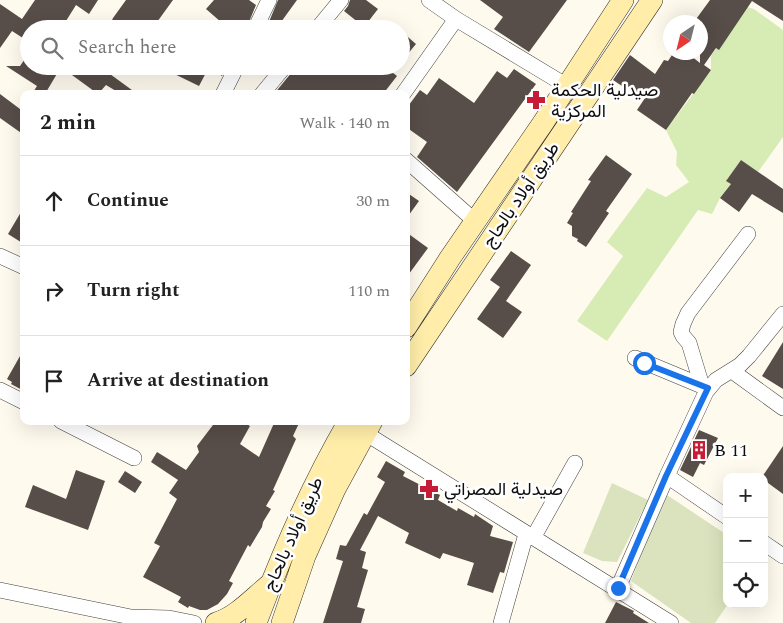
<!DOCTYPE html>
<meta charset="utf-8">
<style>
:root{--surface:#fff;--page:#f6f6f6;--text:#222;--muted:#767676;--line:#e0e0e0}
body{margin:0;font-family:Spectral,Vazirmatn,serif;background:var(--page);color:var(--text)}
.controls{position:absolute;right:15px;bottom:15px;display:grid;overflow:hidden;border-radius:10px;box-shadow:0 5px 20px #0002}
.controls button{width:45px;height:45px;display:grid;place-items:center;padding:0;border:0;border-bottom:1px solid var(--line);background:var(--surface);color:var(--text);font:25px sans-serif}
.compass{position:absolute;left:663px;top:15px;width:45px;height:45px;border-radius:50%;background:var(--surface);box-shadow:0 5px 20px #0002;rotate:215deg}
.stop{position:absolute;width:15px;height:15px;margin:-11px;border:4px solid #1a73e8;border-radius:50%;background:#fff}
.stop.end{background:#1a73e8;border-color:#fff;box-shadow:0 1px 5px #0008}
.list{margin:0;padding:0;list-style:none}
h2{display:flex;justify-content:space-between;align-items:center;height:65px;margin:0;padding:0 20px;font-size:21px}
h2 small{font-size:16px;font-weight:400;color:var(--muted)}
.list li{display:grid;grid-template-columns:32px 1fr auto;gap:15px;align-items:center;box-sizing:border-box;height:90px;padding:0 20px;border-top:1px solid var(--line)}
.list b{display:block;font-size:19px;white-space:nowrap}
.list em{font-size:16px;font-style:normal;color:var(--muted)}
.icon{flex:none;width:28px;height:28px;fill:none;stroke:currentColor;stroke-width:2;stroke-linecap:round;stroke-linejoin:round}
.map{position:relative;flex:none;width:783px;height:623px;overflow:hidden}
.search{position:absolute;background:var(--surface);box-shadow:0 5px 20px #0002;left:20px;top:20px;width:390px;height:55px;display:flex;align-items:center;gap:12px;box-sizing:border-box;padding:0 18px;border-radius:28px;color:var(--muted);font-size:19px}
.panel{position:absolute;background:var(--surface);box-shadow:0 5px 20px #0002;left:20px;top:90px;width:390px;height:335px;border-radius:10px}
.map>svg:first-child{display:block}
.green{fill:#d7ecb5}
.cemetery{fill:#dae3bd}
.building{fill:#574d49}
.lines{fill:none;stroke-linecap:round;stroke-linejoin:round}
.minor-casing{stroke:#414141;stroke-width:16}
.secondary-casing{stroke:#303030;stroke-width:22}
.minor{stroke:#fff;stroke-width:15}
.secondary{stroke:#ffeda9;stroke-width:21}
.route{stroke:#1a73e8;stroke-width:6}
.labels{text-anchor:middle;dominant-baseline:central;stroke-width:5;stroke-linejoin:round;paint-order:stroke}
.poi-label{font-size:18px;fill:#0e0e0e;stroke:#fff;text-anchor:start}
.street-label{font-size:18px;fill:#0e0e0e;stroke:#fff}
</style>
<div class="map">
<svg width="783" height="623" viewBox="0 0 783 623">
<rect width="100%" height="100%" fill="#fffaee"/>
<path class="green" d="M747 7 754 9 783 30V137L758 172 741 160 727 180 731 184 720 198 712 214 698 210 607 341 577 321 623 256 607 242 647 188 666 197 689 182 676 165 677 152 666 130 711 70V56Z"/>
<path class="cemetery" d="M612 483 648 500 617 562 602 561 583 553Z
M664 493 727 535 728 604 715 623H691L631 581Z"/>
<path class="building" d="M35 0H98L89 14 76 5 61 29H29V42L12 31 0 48V4L22 19Z
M126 0H173L152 29H108L113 18Z
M214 0H249L256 5 246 29H229L206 9Z
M278 0H297L276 29H266Z
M350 0H366L378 9 364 27 344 11 348 6Z
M480 0H567L529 52 494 29 503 17Z
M710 0H783V21L752 1 719 50 716 48 704 65 711 70 694 94 692 93 666 130 637 110 645 98 624 84 622 86 613 80 630 55 655 74 664 60 668 61 674 52H686L700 63V22H694Z
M401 31 416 44 401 62Z
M29 53V66H99L136 93 121 94 106 85 98 94 61 67 45 94H32L37 86 6 66H20Z
M158 66H226L222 76 209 67 199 86Z
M294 66H384L397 76 383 94H274L292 72Z
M514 69 536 84 457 192 417 157 427 142 406 127V109L420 90 427 95 439 78 474 103 497 71 507 78Z
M0 94 24 112V135L0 118Z
M606 155 632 174 606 211 609 213 586 247 577 241 578 239 572 236V226L567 223 573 213 571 212 591 181 588 180Z
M741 160 783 189V213L752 194 739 212 720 198 731 184 726 181Z
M406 192 419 201 406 219Z
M24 207V244L8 234Z
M406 232 428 248 406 278Z
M511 251 531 265 506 301 522 312 503 338 477 319 500 287 490 280Z
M783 342V389L762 376Z
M24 349V391L11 384 12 382 7 379Z
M216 421H241L250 426 240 444 259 457 275 421H300L293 436 296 439 273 490 275 491 266 506 271 509 263 522 262 527 250 547 248 545 229 581 233 583 227 594 218 604 207 610H200L189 606 188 608 178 602 181 597 143 577 160 546 154 543 177 499 169 493 178 480 151 462 157 452 186 470 199 452 197 446Z
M699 430 718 438 704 465 700 463 693 477 680 470Z
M783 446V494L764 480V477H762Z
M386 461 405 472 403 476 440 495 438 500 457 511 458 508 474 517 475 514 493 526 490 536 513 542 504 573 500 572 493 593 467 585 474 563 443 553 440 559 405 543 409 533 378 516 360 550 366 552 362 568 368 570 357 607 365 609 361 623H323L343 561 336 559 340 545 346 546 364 513 367 515 385 482 377 477Z
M76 470 105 481 88 530 25 507 33 485 66 499Z
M125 471 142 482 135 493 118 482Z
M616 602 634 611 633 613 649 623H605Z"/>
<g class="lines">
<g class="minor-casing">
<path id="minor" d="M429 0 456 19 567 86
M255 29 269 0
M317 29 341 0
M223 94 237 66
M262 94 285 66
M403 94 456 19
M406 160 476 222
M0 256 24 267
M635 358 707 388
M732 371 783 408
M702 386 689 343 683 336 681 332 683 324 688 313 748 234
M0 390 24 402
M61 421 134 458
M365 433 671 623
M667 476 727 517
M533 538 575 463
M764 543 783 556
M618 588 667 476 706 392 716 380 740 365 749 356 783 314
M0 590 131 617 169 618 194 623
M501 623 526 534"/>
</g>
<g class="secondary-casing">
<path id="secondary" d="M406 327 450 258 543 123 623 0
M406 366 652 0
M216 623C236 617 252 599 269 585
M256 623C282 553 311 486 349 421
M282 623 305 556 335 489 372 421"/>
</g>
<use href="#minor" class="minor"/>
<use href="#secondary" class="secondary"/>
</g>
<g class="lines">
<path class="route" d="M618 588 666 476 708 388 644 363"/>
</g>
<defs>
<g id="pharmacy-bare" transform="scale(1.5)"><path d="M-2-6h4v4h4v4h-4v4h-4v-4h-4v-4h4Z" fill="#c71c35" stroke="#fff" stroke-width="2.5" paint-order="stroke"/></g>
<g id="building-bare" transform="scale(1.5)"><path d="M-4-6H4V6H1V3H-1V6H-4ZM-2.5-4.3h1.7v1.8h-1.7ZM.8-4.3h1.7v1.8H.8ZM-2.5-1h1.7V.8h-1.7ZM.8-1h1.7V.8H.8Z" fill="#c71c35" stroke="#fff" stroke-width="2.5" paint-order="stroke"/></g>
</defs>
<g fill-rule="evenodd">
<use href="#pharmacy-bare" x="536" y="100"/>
<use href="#building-bare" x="699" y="450"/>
<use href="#pharmacy-bare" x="429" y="489"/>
</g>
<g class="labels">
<g class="poi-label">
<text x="551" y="90">صيدلية الحكمة<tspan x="551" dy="21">المركزية</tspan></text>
<text x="714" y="450">B 11</text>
<text x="444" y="489">صيدلية المصراتي</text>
</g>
<g class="street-label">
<text transform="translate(521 195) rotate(-56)">طريق أولاد بالحاج</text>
<text transform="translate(293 534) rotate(-66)">طريق أولاد بالحاج</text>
</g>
</g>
</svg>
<div class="controls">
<button>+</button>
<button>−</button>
<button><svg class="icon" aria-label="locate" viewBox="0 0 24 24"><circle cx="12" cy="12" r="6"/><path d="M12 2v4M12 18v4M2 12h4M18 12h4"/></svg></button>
</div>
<svg class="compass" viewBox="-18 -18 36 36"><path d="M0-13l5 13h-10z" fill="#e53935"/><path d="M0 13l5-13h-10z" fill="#767676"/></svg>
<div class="stop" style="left:644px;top:363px"></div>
<div class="stop end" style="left:618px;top:588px"></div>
<div class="search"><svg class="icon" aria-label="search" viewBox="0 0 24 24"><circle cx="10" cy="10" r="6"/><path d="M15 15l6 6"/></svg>Search here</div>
<section class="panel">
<h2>2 min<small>Walk · 140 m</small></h2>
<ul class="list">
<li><svg class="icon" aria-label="ahead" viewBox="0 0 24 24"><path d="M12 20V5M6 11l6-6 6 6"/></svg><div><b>Continue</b></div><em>30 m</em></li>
<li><svg class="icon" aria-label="right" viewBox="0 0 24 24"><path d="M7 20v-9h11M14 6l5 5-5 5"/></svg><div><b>Turn right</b></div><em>110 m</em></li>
<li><svg class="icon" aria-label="arrive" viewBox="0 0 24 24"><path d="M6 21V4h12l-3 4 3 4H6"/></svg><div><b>Arrive at destination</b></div></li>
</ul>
</section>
</div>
